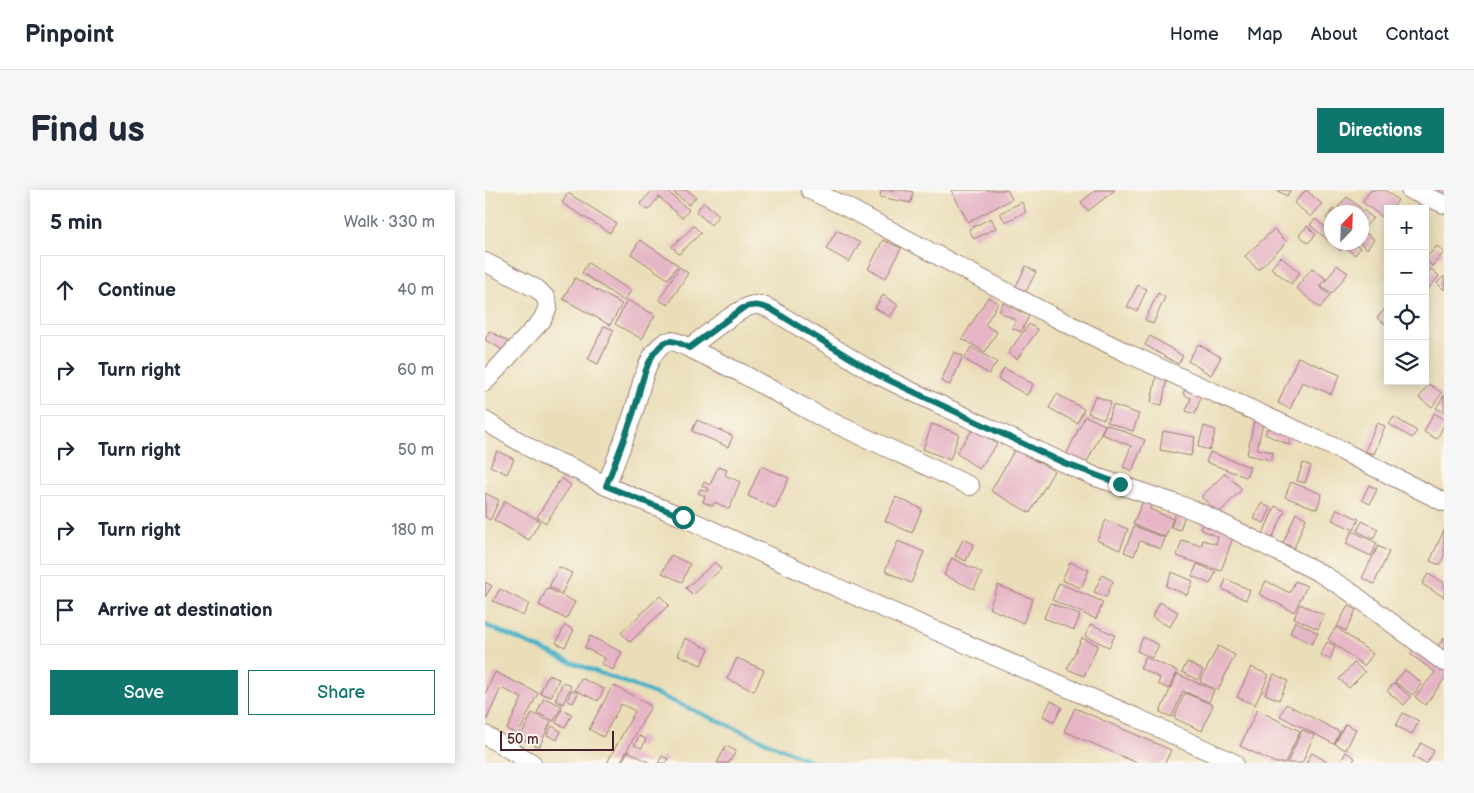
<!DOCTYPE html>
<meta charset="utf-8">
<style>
:root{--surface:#fff;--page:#f6f6f7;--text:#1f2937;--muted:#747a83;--line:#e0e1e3;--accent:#0f766e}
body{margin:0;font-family:"Balsamiq Sans",sans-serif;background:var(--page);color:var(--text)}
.controls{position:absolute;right:15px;top:15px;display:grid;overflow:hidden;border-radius:0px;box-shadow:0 2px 12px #0003}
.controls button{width:45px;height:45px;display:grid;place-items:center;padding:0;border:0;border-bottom:1px solid var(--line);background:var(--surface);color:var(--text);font:25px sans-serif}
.compass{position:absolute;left:839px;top:15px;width:45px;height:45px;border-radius:50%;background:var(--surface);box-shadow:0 2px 12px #0003;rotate:23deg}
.scale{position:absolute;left:15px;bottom:12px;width:114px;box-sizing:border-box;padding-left:5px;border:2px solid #4a1f2b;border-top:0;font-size:14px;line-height:18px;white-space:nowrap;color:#4a1f2b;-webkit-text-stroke:4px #fbf7ec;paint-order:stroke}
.stop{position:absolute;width:15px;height:15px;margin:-11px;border:4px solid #0f766e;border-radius:50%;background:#fff}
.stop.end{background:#0f766e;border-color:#fff;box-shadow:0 1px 5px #0008}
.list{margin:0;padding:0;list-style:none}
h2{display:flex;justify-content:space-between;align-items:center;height:65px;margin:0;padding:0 20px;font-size:21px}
h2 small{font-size:16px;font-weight:400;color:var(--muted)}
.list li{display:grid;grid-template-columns:32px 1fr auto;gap:15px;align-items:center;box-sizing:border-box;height:70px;margin:0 10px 10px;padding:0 10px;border:1px solid var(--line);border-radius:0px}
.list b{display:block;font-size:19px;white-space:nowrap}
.list em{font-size:16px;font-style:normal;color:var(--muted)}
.actions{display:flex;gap:10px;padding:15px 20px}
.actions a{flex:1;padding:11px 0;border:1px solid var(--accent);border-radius:0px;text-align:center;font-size:18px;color:var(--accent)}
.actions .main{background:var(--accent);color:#fff}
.icon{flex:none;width:28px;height:28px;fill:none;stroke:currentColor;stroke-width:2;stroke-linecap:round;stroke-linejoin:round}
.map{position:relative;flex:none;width:959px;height:573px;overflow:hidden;border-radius:0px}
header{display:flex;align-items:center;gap:30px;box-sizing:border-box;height:70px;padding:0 25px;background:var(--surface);border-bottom:1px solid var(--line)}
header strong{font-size:24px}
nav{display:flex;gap:28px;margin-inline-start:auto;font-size:18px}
.intro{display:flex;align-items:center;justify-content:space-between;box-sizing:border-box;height:120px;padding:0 30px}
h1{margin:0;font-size:35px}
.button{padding:12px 22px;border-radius:0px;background:var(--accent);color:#fff;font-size:18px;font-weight:700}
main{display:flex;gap:30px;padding:0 30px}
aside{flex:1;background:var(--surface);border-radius:0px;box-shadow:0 2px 12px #0003}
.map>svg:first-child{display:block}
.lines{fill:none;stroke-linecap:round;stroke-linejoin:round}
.stream{stroke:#47b0c6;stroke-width:4.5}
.building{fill:#e5b4c5}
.street-casing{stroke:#9a7e72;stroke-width:20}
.street{stroke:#fff;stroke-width:18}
.route{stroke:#0f766e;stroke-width:6}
</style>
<header>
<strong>Pinpoint</strong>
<nav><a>Home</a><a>Map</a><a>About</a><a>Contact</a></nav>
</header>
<div class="intro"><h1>Find us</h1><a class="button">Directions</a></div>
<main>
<aside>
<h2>5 min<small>Walk · 330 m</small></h2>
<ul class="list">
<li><svg class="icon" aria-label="ahead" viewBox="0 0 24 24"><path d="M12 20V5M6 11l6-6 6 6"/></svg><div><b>Continue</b></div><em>40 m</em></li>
<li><svg class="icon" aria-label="right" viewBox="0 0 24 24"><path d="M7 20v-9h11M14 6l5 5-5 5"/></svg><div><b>Turn right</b></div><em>60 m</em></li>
<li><svg class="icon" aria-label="right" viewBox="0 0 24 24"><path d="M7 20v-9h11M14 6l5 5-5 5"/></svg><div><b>Turn right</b></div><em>50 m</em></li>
<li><svg class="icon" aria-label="right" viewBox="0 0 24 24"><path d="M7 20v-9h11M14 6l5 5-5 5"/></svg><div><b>Turn right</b></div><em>180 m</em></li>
<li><svg class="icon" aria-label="arrive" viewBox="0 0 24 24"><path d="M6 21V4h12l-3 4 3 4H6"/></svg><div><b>Arrive at destination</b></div></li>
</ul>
<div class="actions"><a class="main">Save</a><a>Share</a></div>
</aside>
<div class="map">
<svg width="959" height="573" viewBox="0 0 959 573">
<rect width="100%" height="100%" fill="#fbf7ec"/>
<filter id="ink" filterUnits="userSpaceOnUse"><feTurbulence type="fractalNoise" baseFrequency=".02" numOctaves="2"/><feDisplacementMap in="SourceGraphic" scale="10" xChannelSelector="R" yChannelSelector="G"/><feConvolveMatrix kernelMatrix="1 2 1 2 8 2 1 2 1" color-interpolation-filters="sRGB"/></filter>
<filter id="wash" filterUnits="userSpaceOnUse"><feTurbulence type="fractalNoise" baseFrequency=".0096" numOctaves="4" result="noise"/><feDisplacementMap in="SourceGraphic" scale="20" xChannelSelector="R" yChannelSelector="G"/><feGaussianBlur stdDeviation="1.12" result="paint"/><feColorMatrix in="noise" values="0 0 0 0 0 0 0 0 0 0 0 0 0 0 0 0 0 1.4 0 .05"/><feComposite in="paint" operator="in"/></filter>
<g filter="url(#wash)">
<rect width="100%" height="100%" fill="#eadeb9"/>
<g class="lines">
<path class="stream" d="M0 435 86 472 176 506 330 573"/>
</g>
<g id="blocks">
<path class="building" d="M168 0H181L204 20 197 28 174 7 163 20 155 14Z
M186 0H202L211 7 204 15Z
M396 0H418L428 2 426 13 395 7Z
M466 0H522L527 9 483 32Z
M611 0H630L603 21 596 12Z
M791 0H805L802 6Z
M821 0 837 14 826 27 809 13Z
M886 0H900L913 10 907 19H903V24L900 29 877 12Z
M943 0H959V6Z
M83 3 131 33 125 43 77 13Z
M862 7 888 28 879 38 876 36V22H860L853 17Z
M219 12 234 25 226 35 211 22Z
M537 12 541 22 520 32 515 23Z
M848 19 853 22H846V32L841 28Z
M506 28 511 38 489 49 484 39Z
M830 29 846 42V52H858L861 54 856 61 825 35Z
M209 36 216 43 194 64 187 57Z
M822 36 831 45 823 53 814 45Z
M789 39 802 52 773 80 760 66Z
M352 40 375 53 364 72 341 59Z
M876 40 889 49 882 59 874 52H876Z
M155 50 193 75 183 89 146 64Z
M398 50 416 58 401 88 383 79Z
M864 52H867L875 58 870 65 860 58Z
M952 56 959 62 947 76 940 69Z
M796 67 815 83 806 94 786 78Z
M103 73 146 101 139 111 97 83Z
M852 75 863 83 847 104 836 97Z
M541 76 551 82 539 105 529 100Z
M194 77 203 83 183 115 174 110Z
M827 78 841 89 834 96 845 105 835 118 811 98Z
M946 79 954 86 940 103V86Z
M959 86V100L952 93Z
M90 88 137 114 125 135 78 109Z
M653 95 662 99 652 121 642 117Z
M673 103 680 107 668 134 660 130Z
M398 105 413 115 405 127 390 118Z
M503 107 513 113 500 135 512 142 500 162 477 149Z
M142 110 170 125 157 149 130 134Z
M518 113 544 126 536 142 527 138 531 130 514 122Z
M903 115V136L892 128Z
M544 134 553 140 532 169 523 163Z
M119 136 129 140 113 174 103 169Z
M4 141 23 151 18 160 0 150Z
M665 146 698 166 693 174 660 155Z
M713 154 736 167 726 185 703 171Z
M486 157 512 172 504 184 479 169Z
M469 162 478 166 465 195 456 191Z
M813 167 855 185 846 204 817 192 805 219 793 213Z
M519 178 548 194 542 205 513 189Z
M671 186 682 188 677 215 666 213Z
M944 194 957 203 947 217 934 208Z
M701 196 718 202 710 224 701 221 706 208 698 204Z
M572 204 599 219 592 233 564 218Z
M959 205V222L951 218Z
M610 206 626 212 619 229 603 223Z
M628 215 654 224 648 241 622 232Z
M949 223 959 229V235L952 249 939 242Z
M600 226 620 235 601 274 581 265Z
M909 227 932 241 927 248 904 234Z
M212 230 248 246 243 257 207 241Z
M769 231 778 233 772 259 788 262 786 270 762 265Z
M892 233 900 236 889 264 880 261Z
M447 234 474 244 465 270 438 259Z
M621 234 660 250 647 281 638 277 646 256 616 244Z
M719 236 731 240 725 260 713 257Z
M783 237 807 247 804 255 780 244Z
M489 238 512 254 494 279 471 263Z
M678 241 710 247 706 266 675 260Z
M530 259 569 281 545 323 506 301Z
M12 261 29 269 22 284 5 276Z
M725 262 765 277 761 287 721 272Z
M818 273 826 276 820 293 812 291Z
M276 276 304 288 290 318 263 306Z
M233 277 242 280 240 285 255 292 244 319 230 312 228 316 218 312 220 306 213 303 215 299 223 302 224 299 217 296 219 292 225 295Z
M740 283 757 299 734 323 716 307Z
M76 288 86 295 61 333 52 327Z
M806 292 837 304 832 319 800 307Z
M884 295 892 299 885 314 877 310Z
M0 303 14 310 5 330 0 327Z
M660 306 669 309 665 319 688 329 680 347 648 334Z
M411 307 437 319 427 343 400 331Z
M20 311 55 331 44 350 9 330Z
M776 313 786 318 779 333 769 329Z
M693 316 702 319 695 340 686 337Z
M790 316 800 321 786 350 777 346Z
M852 319 874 329 869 340 847 330Z
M811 323 821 328 809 358 798 353Z
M720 327 750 342 736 381 692 366 697 350 716 356 718 350 731 354 733 347 715 339Z
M621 330 643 339 635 360 612 350Z
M877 331 893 339 888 349 872 341Z
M649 336 680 348 676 359 655 351 649 366 639 362Z
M959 340V366L955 375 945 371Z
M867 341 892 353 886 366 861 354Z
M478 349 489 354 481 371 470 366Z
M413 351 439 362 426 393 400 381Z
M893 356 904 362 889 394 877 388Z
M186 365 205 374 197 392 177 383Z
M467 368 497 383 489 399 459 385Z
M230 372 236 379 208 405 201 398Z
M585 372 604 380 596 398 577 390Z
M712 374 731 382 725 394 707 386Z
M74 377 87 383 77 403 64 397Z
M687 382 708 391 702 405 681 396Z
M943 384 959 393V407L937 394Z
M617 385 628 391 621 407 609 402Z
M741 389 765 400 761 410 737 399Z
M781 391 805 403 810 391 822 396 809 422 774 404Z
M0 392 7 396 0 407Z
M574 393 618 412 611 429 567 410Z
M513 395 548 409 538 433 504 418Z
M62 398 90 412 81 429 54 415Z
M15 399 44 414 38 426 8 411Z
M175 406 184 415 145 452 136 443Z
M675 412 693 422 685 437 667 427Z
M565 413 595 425 589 440 559 428Z
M815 414 839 425 833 439 809 428Z
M863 416 871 420 861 441 852 436Z
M810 431 833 443 827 454 805 443Z
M606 434 630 445 624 457 600 446Z
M80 435 89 440 80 457 71 453Z
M851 437 888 464 879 476 843 449Z
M105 446 137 462 128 480 116 474 120 468 100 458Z
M658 447 674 455 667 468 652 461Z
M200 448 224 459 216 475 193 465Z
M597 448 613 455 599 486 582 479Z
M959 448V460L953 456Z
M842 452 850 456 845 469 836 465Z
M932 455 959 475V490L940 515 930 507 950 482 925 464Z
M733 456 750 465 733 500 715 492Z
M660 467 692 481 684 499 673 494 675 488 655 478Z
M252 468 279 480 269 501 242 489Z
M702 472 718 480 713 490 697 482Z
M869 473 880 482 864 498 854 489Z
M766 477 784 485 770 515 752 507Z
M920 480 937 493 928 505 910 492Z
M10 482 53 503 33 545 22 539 37 508 16 498 0 533V504Z
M692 484 729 500 724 512 698 501 687 527 675 522Z
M789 484 803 491 794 510 780 504Z
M63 485 74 489 66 507 55 503Z
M96 488 119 499 113 511 90 500Z
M78 492 86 496 78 514 70 510Z
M909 493 926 507 919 515 902 501Z
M128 495 166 516 135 573H122L150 521 136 514 118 547 104 539Z
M86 500 93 503 88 513 82 511Z
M700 503 728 515 717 541 689 528Z
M59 508 77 516 69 531 52 523Z
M566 511 577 517 569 532 558 526Z
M801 514 855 542 849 554 795 526Z
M590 518 686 560 680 573H652L579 541Z
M77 519 87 524 80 537 71 533Z
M772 520 815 541 800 573H791L755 556Z
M47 523 66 532 54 557 35 548Z
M918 523 934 531 927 544 911 536Z
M860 534 871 539 861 560 850 554Z
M67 536 76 541 72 550 62 545Z
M817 540 829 545 817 573H802Z
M154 546 161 549 157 558 149 555Z
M936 553 949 561 942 573H939L928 567Z
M241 556 251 561 244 573H232Z
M143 561 165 573H136Z
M861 562 870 568 867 573H855Z
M827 563 845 573H821Z
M177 566 183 569 180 573H173Z"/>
</g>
</g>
<g filter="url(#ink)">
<use href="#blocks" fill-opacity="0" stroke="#9a7e72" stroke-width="1"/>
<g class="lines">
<g class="street-casing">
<path id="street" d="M325 0 361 17 565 125 642 163 853 259 959 312
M925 0 959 14
M0 72 52 99 61 108 63 117 57 130 0 192
M204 158 256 183 338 228 485 296
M0 231 57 265 96 282 121 296 198 327 375 408 650 527 749 573
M121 296C130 273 139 250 147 227 155 206 159 166 179 153 187 148 196 154 204 158 218 148 254 117 269 115 276 114 281 117 287 120L393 185 430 203 579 273 611 287 692 314 716 323 835 383 864 401 959 472
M0 545 47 573"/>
</g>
<use href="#street" class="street"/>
</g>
</g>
<g class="lines" filter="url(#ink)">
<path class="route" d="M198 327 121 296C130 273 139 250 147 227 155 206 159 166 179 153 187 148 196 154 204 158L258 118C269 114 276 115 287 120L393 185 579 273 635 294"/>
</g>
</svg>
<div class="controls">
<button>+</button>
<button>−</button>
<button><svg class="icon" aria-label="locate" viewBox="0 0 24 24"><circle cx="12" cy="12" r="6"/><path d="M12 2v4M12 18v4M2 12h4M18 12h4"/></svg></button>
<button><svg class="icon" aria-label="layers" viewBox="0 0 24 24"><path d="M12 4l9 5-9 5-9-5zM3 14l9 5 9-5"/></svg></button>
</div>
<svg class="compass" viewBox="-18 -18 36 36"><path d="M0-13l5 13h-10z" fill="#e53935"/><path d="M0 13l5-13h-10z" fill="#747a83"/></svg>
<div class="scale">50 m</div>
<div class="stop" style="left:198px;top:327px"></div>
<div class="stop end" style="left:635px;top:294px"></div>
</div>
</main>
